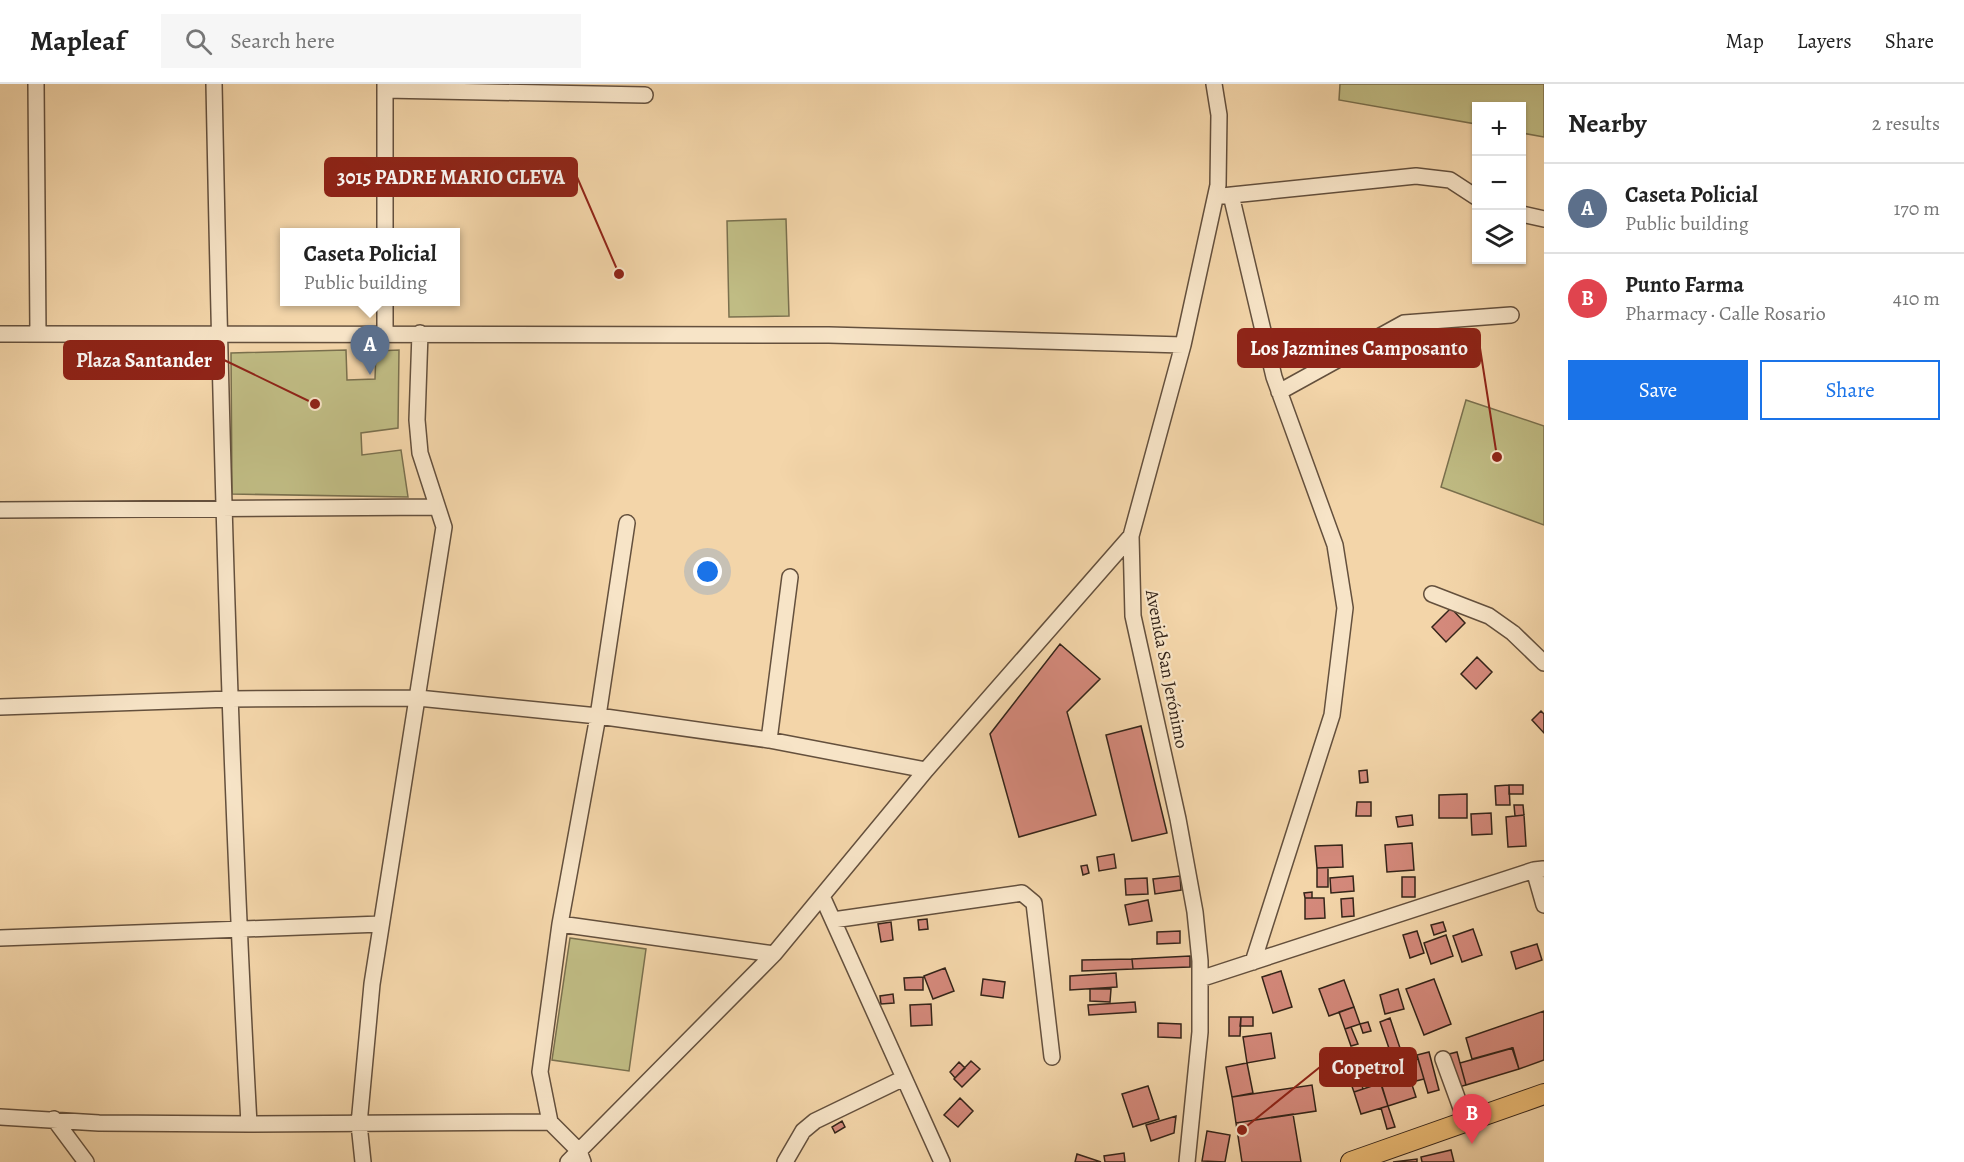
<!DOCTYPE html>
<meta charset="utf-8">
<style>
:root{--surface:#fff;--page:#f6f6f6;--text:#222;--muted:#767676;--line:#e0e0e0;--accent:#1a73e8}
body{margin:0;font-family:Alegreya,serif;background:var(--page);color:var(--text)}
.controls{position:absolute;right:18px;top:18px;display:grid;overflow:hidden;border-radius:0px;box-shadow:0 2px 4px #0004}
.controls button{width:54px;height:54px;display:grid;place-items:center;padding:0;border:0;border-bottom:2px solid var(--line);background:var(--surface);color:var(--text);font:30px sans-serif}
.you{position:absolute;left:708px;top:488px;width:21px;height:21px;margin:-15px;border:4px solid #fff;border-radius:50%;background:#1a73e8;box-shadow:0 0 0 9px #1a73e833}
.badge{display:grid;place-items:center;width:39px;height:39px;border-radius:50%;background:var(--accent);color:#fff;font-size:20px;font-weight:700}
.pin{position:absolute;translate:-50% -50px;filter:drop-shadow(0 2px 3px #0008)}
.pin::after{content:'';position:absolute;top:32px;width:21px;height:18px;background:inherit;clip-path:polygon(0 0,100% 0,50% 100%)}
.popup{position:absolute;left:280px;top:144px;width:180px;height:78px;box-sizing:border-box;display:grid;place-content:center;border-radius:0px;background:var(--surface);filter:drop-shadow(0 2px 4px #0005);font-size:20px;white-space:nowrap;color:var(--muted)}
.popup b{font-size:22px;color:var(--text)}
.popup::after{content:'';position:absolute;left:50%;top:100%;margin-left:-12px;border:12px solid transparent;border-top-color:var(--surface)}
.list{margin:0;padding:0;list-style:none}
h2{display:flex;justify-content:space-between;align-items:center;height:78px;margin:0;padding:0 24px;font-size:26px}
h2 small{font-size:20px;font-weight:400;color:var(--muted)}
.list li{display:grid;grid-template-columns:39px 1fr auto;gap:18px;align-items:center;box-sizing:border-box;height:90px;padding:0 24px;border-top:2px solid var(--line)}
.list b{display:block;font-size:22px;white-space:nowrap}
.list p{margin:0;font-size:20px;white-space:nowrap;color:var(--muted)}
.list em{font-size:20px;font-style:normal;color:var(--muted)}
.actions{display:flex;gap:12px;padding:18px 24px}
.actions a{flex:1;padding:14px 0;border:2px solid var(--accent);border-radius:0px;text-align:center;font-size:21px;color:var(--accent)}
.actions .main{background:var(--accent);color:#fff}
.icon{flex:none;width:33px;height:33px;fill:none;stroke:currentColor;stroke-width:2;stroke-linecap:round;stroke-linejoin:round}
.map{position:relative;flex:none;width:1544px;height:1078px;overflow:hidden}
header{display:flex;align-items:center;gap:36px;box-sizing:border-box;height:84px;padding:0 30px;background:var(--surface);border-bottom:2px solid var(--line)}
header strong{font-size:28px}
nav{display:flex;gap:33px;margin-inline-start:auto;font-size:21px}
.search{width:420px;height:54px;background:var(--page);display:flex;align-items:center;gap:15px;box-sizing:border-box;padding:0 21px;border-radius:0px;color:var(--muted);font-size:22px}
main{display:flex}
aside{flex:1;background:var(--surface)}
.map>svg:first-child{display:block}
.green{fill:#c0bc84;stroke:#7a704e;stroke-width:1.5}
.building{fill:#d4897b;stroke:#342419;stroke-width:1.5}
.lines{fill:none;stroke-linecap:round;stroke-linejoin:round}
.minor-casing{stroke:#64503d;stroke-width:18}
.major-casing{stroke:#342419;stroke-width:22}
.minor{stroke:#f7e4c7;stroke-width:15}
.major{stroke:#eaba74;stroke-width:20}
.labels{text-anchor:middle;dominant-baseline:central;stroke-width:4.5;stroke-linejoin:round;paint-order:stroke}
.street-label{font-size:18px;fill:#342419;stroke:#f7e4c7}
.leader{fill:none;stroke:#8f2418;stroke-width:2}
.callout-dot{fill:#8f2418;stroke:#f7e4c7;stroke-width:2}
.callout{fill:#8f2418;stroke:#8f2418;stroke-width:2}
.callout-label{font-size:20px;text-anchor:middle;font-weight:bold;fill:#fff}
</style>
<header>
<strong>Mapleaf</strong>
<div class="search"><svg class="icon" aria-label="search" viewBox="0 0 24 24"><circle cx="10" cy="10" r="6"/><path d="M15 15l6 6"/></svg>Search here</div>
<nav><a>Map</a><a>Layers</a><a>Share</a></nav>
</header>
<main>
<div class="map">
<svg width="1544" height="1078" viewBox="0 0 1544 1078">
<rect width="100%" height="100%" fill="#f3d5a9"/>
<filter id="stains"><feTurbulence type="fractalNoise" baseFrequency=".00333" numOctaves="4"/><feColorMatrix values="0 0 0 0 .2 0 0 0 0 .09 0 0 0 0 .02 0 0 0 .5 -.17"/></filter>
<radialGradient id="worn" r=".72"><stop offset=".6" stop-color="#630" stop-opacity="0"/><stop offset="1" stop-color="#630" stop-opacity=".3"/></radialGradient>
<path class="green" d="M1340 0H1544V53L1522 49V22H1476V40L1339 16Z
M786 135 789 232 729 233 727 137Z
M346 266 347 296 375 295 376 267 399 266 398 344 361 349 362 371 401 366 408 413 232 410 231 269Z
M1466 316 1544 342V441L1441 403Z
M570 854 646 865 629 987 552 976Z"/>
<path class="building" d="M1451 524 1465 539 1446 558 1432 543Z
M1060 560 1100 595 1067 628 1096 731 1019 753 990 650Z
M1477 573 1492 588 1476 605 1461 590Z
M1541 627 1544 630V649L1532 636Z
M1141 642 1167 749 1132 757 1106 651Z
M1367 686 1368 698 1360 699 1359 687Z
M1509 701H1523V710H1509Z
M1509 701 1510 721H1496L1495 702Z
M1467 710V734H1439V711Z
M1357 718H1371V732H1356Z
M1514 721H1523L1524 731 1515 732Z
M1491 729 1492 750 1472 751 1471 730Z
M1412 731 1413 741 1398 743 1396 733Z
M1524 731 1526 762 1508 763 1506 733Z
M1412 759 1414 786 1387 788 1385 761Z
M1342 761 1343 783 1317 784 1315 762Z
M1114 770 1116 784 1099 787 1097 773Z
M1087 781 1089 789 1083 791 1081 782Z
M1317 784H1328V803H1317Z
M1180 792 1181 806 1155 810 1153 795Z
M1353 792 1354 807 1331 809 1330 794Z
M1402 793H1415V813H1402Z
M1147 794 1148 810 1126 811 1125 795Z
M1312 808V814H1305L1304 809Z
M1305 814H1324L1325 834 1305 835Z
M1353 814 1354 832 1342 833 1341 815Z
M1148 816 1152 837 1129 841 1125 821Z
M927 835 928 845 919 846 918 836Z
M891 838 893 856 881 858 878 840Z
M1443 838 1446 847 1434 851 1431 841Z
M1473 845 1482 871 1462 878 1453 852Z
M1180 847V859L1157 860V848Z
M1417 847 1424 869 1410 874 1403 851Z
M1446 851 1453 872 1431 880 1424 859Z
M1537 860 1542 876 1516 885 1511 868Z
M1190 872V883L1133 885 1132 875Z
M1132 875 1133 885 1082 887V876Z
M945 884 954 907 933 915 924 892Z
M1281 887 1292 923 1273 929 1262 893Z
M1116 889 1117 903 1070 906V892Z
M923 893V906H905L904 894Z
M983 895 1005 898 1003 914 981 911Z
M1434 895 1451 940 1424 951 1406 905Z
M1344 896 1354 923 1329 932 1319 905Z
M1090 905H1111L1110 918 1090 917Z
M1398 905 1404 925 1385 930 1380 911Z
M893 910 894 919 881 920 880 912Z
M1135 918 1136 928 1089 931 1088 921Z
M931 920 932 941 911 942 910 921Z
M1354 923 1360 940 1345 945 1339 928Z
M1544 927V976L1519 985 1512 964 1472 975 1466 954Z
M1229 933H1241L1240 952H1229Z
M1241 933H1253V942H1240Z
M1390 934 1402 970 1392 973 1380 938Z
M1368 938 1371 947 1363 949 1360 940Z
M1158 939 1181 940V954L1158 953Z
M1351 943 1358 960 1351 962 1345 945Z
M1271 949 1275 974 1247 979 1243 953Z
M1513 964 1519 985 1466 1001 1460 979Z
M1429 968 1439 1006 1428 1009 1417 971Z
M1457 968 1466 1001 1455 1004 1445 971Z
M1402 970 1416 1013 1388 1022 1374 979Z
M1418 975 1424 995 1412 998 1407 978Z
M971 977 980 985 962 1003 954 995Z
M959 978 965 984 955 994 950 988Z
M1247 979 1253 1009 1232 1013 1226 983Z
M1379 992 1381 999 1373 1001 1371 995Z
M1360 994 1363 1005 1354 1008 1350 997Z
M1381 999 1388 1022 1361 1030 1354 1008Z
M1312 1001 1316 1027 1236 1039 1232 1013Z
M1148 1002 1159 1035 1133 1043 1122 1010Z
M960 1014 973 1027 958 1043 944 1031Z
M1388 1022 1395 1043 1387 1045 1381 1024Z
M1293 1030 1301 1078H1242L1236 1039Z
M1176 1032 1174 1049 1151 1057 1146 1041Z
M842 1037 845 1043 835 1049 832 1043Z
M1207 1047 1230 1051 1225 1078 1202 1077Z
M1451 1066 1454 1078H1422L1421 1073Z
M1124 1069 1125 1078H1105L1104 1072Z
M1077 1070 1101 1078H1075Z
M1417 1075V1078H1393Z"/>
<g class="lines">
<g class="minor-casing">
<path id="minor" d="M36 0 38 250
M214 0C221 347 230 694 249 1040
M385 0V148
M385 6 645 11
M1231 111 1274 293 1335 461 1345 524 1332 631 1253 878
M1222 112 1416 92 1450 96 1476 113
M1522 130 1544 135
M385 218V250
M0 250 829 251 1183 261
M1279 308 1404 239 1511 231
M0 426 437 423
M1432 510 1489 532 1513 549 1544 579
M0 623 230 615 418 614 598 632 769 656 926 686
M769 656 790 493
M1543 785 1534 786 1544 821
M822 812 942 1078
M833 836 1022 809 1034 819 1052 973
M560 840 774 870
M0 854 381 840
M1200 895 1534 786
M1443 975 1466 1038
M0 1033 99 1039 249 1040 550 1038 579 1067 583 1078
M54 1035 86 1078
M550 1038 540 988 560 840 598 632 627 439
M363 1078 359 1040 372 900 444 443 420 369 417 336 420 249
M568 1078 774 870 926 686 1131 452
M785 1078 803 1047 815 1037 904 994
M1187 1078 1200 948V877L1195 828 1178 735 1133 532 1131 452 1183 261 1218 101 1219 31 1214 0"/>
</g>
<g class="major-casing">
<path id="major" d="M1351 1078 1544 1010"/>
</g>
<use href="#minor" class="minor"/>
<use href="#major" class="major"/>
</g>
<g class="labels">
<g class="street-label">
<text transform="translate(1167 585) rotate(79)">Avenida San Jerónimo</text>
</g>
</g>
<path class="leader" d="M619 190L577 93M1497 373L1480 264M315 320L224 276M1242 1046L1320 983"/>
<g class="callout-dot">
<circle cx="619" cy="190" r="6"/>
<circle cx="1497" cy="373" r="6"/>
<circle cx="315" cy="320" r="6"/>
<circle cx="1242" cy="1046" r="6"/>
</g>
<g class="callout">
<rect x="325" y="74" width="252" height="38" rx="6"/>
<rect x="1238" y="245" width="242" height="38" rx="6"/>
<rect x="64" y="257" width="160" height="38" rx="6"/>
<rect x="1320" y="964" width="96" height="38" rx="6"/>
</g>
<g class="callout-label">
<text x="451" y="100">3015 PADRE MARIO CLEVA</text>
<text x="1359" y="271">Los Jazmines Camposanto</text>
<text x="144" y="283">Plaza Santander</text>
<text x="1368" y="990">Copetrol</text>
</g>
<rect width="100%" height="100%" filter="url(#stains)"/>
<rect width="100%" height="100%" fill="url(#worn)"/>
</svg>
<div class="controls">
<button>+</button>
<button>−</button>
<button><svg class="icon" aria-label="layers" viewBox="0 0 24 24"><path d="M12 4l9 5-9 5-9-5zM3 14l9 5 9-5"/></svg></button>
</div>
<div class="you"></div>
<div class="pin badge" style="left:370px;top:291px;background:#5c6f8a">A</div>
<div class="popup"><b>Caseta Policial</b>Public building</div>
<div class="pin badge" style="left:1472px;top:1060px;background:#e0444e">B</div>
</div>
<aside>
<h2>Nearby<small>2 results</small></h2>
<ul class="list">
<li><span class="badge" style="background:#5c6f8a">A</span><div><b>Caseta Policial</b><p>Public building</p></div><em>170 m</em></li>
<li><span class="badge" style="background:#e0444e">B</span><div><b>Punto Farma</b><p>Pharmacy · Calle Rosario</p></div><em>410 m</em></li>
</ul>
<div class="actions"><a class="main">Save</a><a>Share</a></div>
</aside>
</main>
